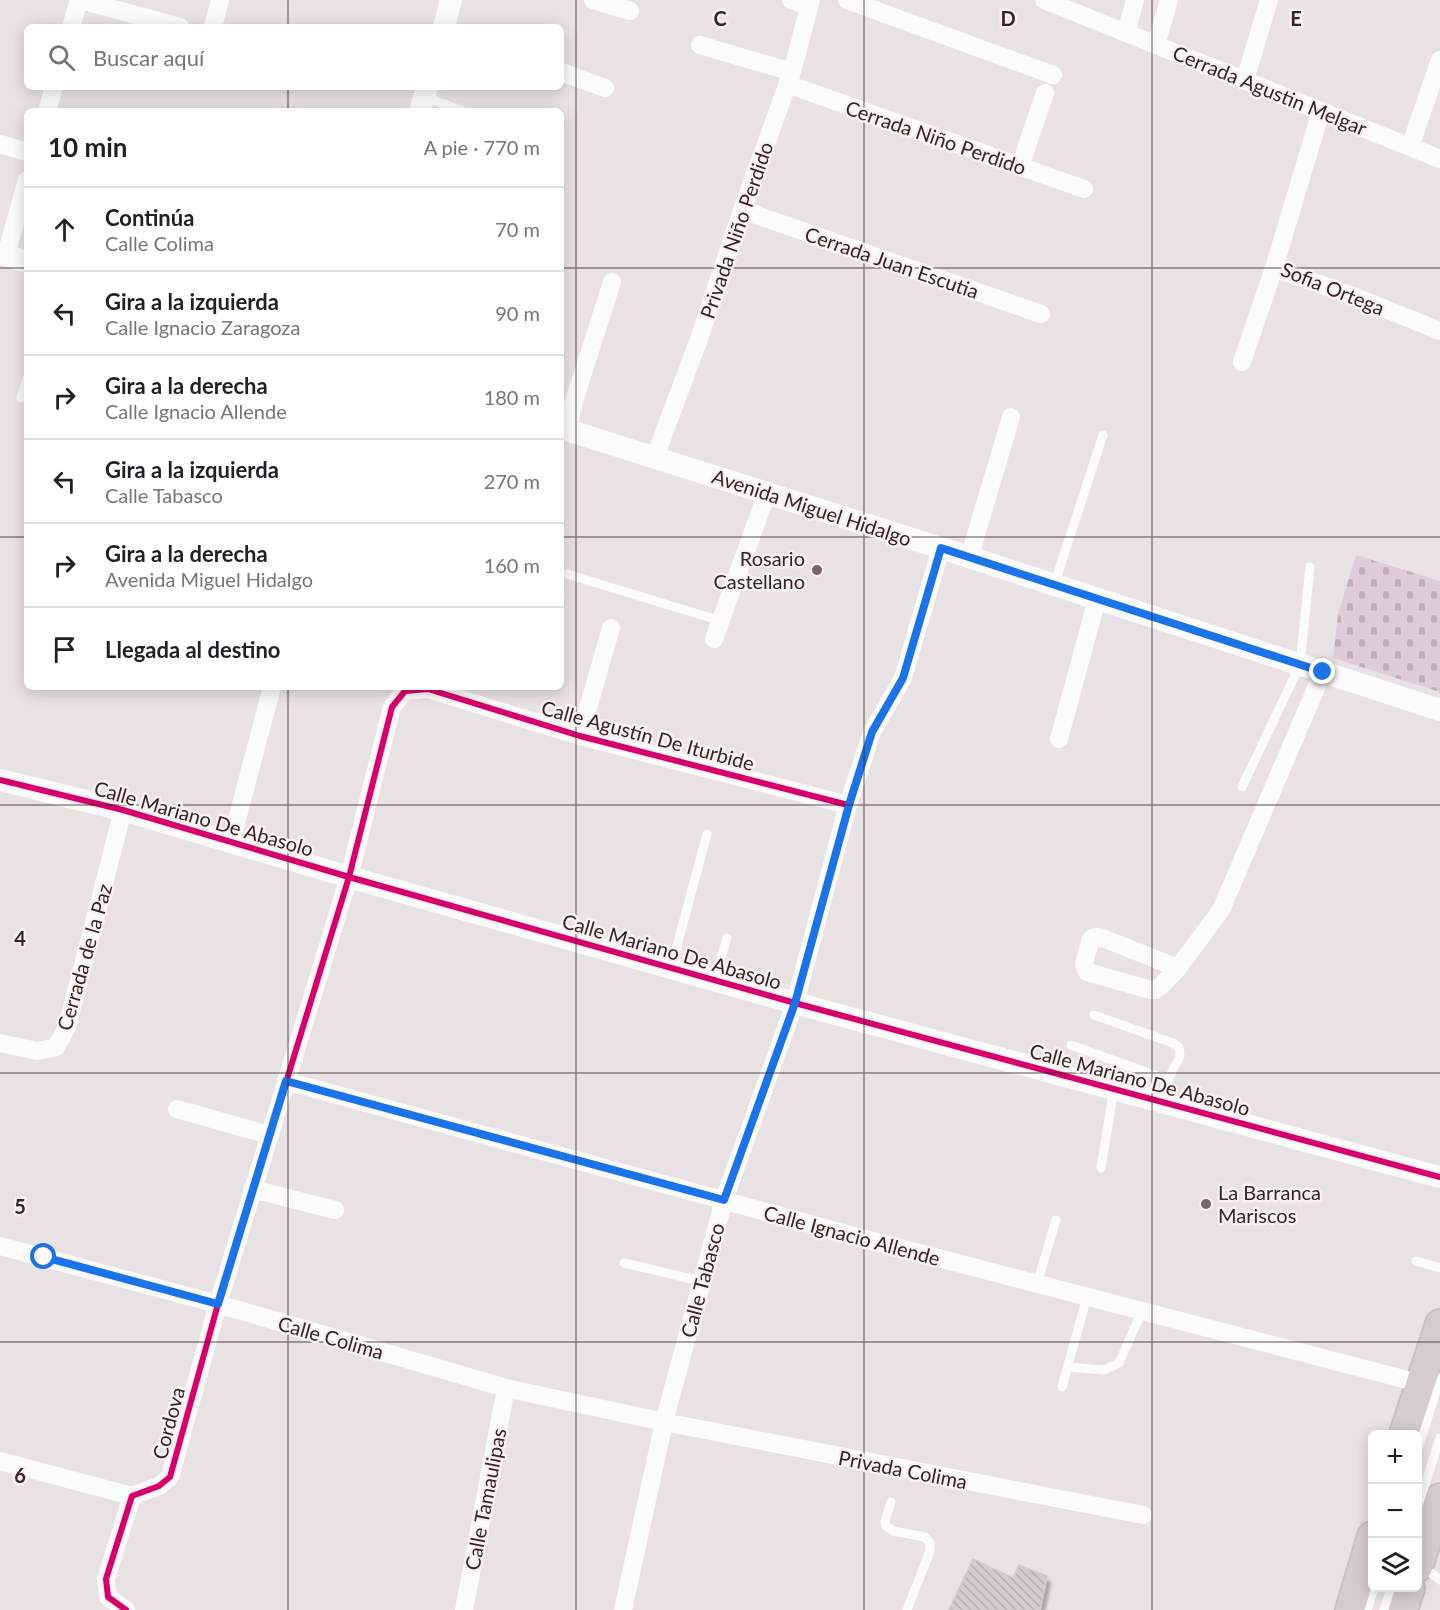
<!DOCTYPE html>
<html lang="es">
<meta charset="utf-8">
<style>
:root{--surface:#fff;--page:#f2f2f2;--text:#202124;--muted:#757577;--line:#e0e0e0}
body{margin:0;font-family:Lato,sans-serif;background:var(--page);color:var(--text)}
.controls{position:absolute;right:18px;bottom:18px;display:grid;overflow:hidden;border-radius:9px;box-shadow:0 3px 15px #0003}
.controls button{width:54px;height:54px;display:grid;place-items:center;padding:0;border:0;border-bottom:2px solid var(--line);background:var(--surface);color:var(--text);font:30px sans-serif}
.stop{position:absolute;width:18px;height:18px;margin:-14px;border:4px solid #1a73e8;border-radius:50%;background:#fff}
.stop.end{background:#1a73e8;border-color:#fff;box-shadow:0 2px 6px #0008}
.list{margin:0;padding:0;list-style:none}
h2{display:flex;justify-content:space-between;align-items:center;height:78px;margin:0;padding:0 24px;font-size:26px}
h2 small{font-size:20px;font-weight:400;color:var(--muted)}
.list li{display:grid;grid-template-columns:39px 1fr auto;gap:18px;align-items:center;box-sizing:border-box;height:84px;padding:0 24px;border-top:2px solid var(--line)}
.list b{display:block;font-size:22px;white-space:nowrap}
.list p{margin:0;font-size:20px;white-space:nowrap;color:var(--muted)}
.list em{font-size:20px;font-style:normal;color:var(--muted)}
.icon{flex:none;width:33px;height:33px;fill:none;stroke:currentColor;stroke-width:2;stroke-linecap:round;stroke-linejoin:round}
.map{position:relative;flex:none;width:1440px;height:1610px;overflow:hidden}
.search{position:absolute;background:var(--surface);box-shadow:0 3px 15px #0003;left:24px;top:24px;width:540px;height:66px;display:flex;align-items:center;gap:15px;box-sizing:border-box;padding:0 21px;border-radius:9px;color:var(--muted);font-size:22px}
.panel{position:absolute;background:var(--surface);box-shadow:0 3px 15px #0003;left:24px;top:108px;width:540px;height:582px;border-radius:9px}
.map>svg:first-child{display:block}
.cemetery{fill:url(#cemetery-stones)}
.building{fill:url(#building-back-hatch);stroke:#d1cbcc;stroke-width:1.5;filter:url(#shadow)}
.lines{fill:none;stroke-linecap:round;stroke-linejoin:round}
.primary-casing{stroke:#c8c0c1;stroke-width:32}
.service{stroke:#fcfbfb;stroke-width:9}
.minor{stroke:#fcfbfb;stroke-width:18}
.tertiary{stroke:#fcfbfb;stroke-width:22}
.primary{stroke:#d4cdce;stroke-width:28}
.cycleway-casing{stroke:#f7f1f2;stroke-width:10}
.cycleway{stroke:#d6006c;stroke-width:6}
.route{stroke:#1a73e8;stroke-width:8}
.grid{fill:none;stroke:#3a2223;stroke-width:1.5;stroke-opacity:0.55}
.poi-dot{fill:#776567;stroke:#f7f1f2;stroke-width:2}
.labels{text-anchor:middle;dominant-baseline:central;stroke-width:5;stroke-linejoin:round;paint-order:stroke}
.street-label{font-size:20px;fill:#3a2223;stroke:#f7f1f2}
.poi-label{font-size:20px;fill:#3a2223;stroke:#f7f1f2;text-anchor:end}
.grid-label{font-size:20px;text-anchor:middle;font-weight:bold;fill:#3a2223;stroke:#f7f1f2;stroke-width:5;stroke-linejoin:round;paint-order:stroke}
</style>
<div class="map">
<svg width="1440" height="1610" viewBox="0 0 1440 1610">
<defs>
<pattern id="cemetery-stones" width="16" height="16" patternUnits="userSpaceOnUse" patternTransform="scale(1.5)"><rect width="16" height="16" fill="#e0ccd6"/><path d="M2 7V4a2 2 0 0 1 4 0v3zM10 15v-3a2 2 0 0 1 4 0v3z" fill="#c1afb7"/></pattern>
<pattern id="building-back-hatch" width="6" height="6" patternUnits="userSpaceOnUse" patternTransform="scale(1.5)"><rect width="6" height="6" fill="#d1cbcd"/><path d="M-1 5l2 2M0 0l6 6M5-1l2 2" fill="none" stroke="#b4aeb0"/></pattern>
<filter id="shadow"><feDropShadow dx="3.5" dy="6" stdDeviation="1.5" flood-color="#0004"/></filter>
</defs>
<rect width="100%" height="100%" fill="#e8e2e4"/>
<path class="cemetery" d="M1356 555 1440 581V692L1333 658 1338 614Z"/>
<path class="building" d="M973 1559 1013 1578 1019 1565 1047 1576 1040 1610H949Z"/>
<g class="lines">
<g class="primary-casing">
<path id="primary" d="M1404 1434 1440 1324
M1418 1567 1440 1498
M1350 1610 1372 1536
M1403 1610 1410 1588"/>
</g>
<path class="service" d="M424 97 463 111
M21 398 27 379
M567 574 721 621
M1054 585 1103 435
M1242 787 1300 665 1310 567
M671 968 707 834
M714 980 727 938
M1094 1015 1173 1043 1179 1047 1180 1056 1168 1080
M1071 1045 1168 1080 1159 1101
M1101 1168 1114 1089
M1416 1261 1440 1268
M624 1263 692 1279 702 1282
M1037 1284 1056 1220
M1068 1367 1104 1370 1119 1363 1142 1311
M1062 1387 1087 1297
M1418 1449 1440 1378
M891 1502 885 1521 886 1526 893 1531 925 1537 930 1543V1551L907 1610
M1418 1506 1440 1438
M1423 1567 1440 1580
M1367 1610 1374 1588
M1384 1610 1391 1588"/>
<path class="minor" d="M81 0 180 27
M593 0 630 11
M791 0 809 6
M847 0 1053 75
M1044 0 1440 159
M71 27 79 0
M213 27 220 0
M1126 33 1135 0
M700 45 792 72
M1156 45 1169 0
M561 72 605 88
M1245 80 1269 0
M787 84 1084 189
M47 111 54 87
M0 144 27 152
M1410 147 1440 60
M1020 166 1045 93
M742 210 1041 314
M6 255 27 180
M1274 268 1353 296 1440 331
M1242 362 1274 268 1321 111
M567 430 575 398 612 282
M655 457 699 339 742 210 792 72 811 0
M969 558 1011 417
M714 639 767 493
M580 736 611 628
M1059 739 1097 599
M231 842 272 687
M1178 968 1100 937H1095L1091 939 1084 963 1085 968 1087 972 1151 990H1155L1161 986 1178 968 1221 910 1323 672
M0 1043 37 1051 56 1047 67 1027 123 810
M286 1081 865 1239 1419 1383
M177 1109 269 1135
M252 1189 335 1210
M0 1246 218 1304 506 1388 664 1422 1143 1515
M0 1461 132 1496
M126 1610 108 1597 106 1579 132 1496 159 1486 170 1477 218 1304 349 877 392 707 405 691 428 689 580 736 848 805
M464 1610 506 1388
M623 1610 664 1422 724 1200 795 1003 848 805 872 732 903 678 941 548"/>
<path class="tertiary" d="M444 27 451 0
M420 111 427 87
M0 253 27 262
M561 428 941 548 1440 710
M0 780 123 810 349 877 795 1003 1439 1177"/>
<use href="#primary" class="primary"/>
<g class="cycleway-casing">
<path id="cycleway" d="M0 780 123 810 349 877 795 1003 1440 1177
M126 1610 108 1597 106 1579 132 1496 159 1486 170 1477 218 1304 349 877 392 707 405 691 428 689 580 736 848 805"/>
</g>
<use href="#cycleway" class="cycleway"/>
</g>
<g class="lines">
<path class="route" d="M44 1257 218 1304 286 1081 724 1200 795 1003 849 805 872 732 903 678 941 548 1323 672"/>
</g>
<path class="grid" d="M288 0V27M576 0V1610M864 0V1610M1152 0V1610M288 87V111M0 268H27M561 268H1440M0 537H27M561 537H1440M288 687V1610M0 805H1440M0 1073H1440M0 1342H1440"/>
<g class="poi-dot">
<circle cx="817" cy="570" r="6"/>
<circle cx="1206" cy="1204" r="6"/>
</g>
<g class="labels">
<g class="street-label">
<text transform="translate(1270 90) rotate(22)">Cerrada Agustin Melgar</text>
<text transform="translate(936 137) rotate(19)">Cerrada Niño Perdido</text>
<text transform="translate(736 230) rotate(-71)">Privada Niño Perdido</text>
<text transform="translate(892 262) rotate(19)">Cerrada Juan Escutia</text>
<text transform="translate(1333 288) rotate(22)">Sofia Ortega</text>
<text transform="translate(812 507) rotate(18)">Avenida Miguel Hidalgo</text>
<text transform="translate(648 735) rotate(15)">Calle Agustín De Iturbide</text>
<text transform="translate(204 818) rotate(16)">Calle Mariano De Abasolo</text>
<text transform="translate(672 951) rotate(16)">Calle Mariano De Abasolo</text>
<text transform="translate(84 957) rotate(-74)">Cerrada de la Paz</text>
<text transform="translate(1140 1079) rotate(15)">Calle Mariano De Abasolo</text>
<text transform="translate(852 1235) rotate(15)">Calle Ignacio Allende</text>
<text transform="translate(702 1280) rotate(-75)">Calle Tabasco</text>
<text transform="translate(331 1337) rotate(16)">Calle Colima</text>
<text transform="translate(168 1423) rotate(-75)">Cordova</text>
<text transform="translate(903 1469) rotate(11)">Privada Colima</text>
<text transform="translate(485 1499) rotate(-79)">Calle Tamaulipas</text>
</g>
<g class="poi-label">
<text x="805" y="558">Rosario<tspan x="805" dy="23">Castellano</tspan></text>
<text x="1218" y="1192" text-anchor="start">La Barranca<tspan x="1218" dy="23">Mariscos</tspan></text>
</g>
</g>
<g class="grid-label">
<text x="720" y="26">C</text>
<text x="1008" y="26">D</text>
<text x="1296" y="26">E</text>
<text x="20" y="946">4</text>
<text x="20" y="1214">5</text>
<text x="20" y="1483">6</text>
</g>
</svg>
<div class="controls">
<button>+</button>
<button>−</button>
<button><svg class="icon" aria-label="layers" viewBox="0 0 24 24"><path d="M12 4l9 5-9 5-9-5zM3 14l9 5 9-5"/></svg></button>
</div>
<div class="stop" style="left:44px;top:1257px"></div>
<div class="stop end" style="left:1323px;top:672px"></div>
<div class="search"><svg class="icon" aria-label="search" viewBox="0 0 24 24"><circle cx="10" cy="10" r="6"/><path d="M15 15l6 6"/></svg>Buscar aquí</div>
<section class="panel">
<h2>10 min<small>A pie · 770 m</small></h2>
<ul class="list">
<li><svg class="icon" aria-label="ahead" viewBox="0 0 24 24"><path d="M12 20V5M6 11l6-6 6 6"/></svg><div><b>Continúa</b><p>Calle Colima</p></div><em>70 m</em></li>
<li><svg class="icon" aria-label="left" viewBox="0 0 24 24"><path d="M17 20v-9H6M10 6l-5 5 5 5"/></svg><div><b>Gira a la izquierda</b><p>Calle Ignacio Zaragoza</p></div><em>90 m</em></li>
<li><svg class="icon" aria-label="right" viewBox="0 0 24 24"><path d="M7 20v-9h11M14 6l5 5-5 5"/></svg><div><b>Gira a la derecha</b><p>Calle Ignacio Allende</p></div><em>180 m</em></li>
<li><svg class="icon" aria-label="left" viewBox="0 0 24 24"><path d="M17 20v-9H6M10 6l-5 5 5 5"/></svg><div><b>Gira a la izquierda</b><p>Calle Tabasco</p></div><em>270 m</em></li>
<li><svg class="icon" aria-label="right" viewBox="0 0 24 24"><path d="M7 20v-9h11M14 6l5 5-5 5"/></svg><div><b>Gira a la derecha</b><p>Avenida Miguel Hidalgo</p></div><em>160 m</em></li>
<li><svg class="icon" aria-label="arrive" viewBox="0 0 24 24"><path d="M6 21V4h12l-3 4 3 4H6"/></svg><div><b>Llegada al destino</b></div></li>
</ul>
</section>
</div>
